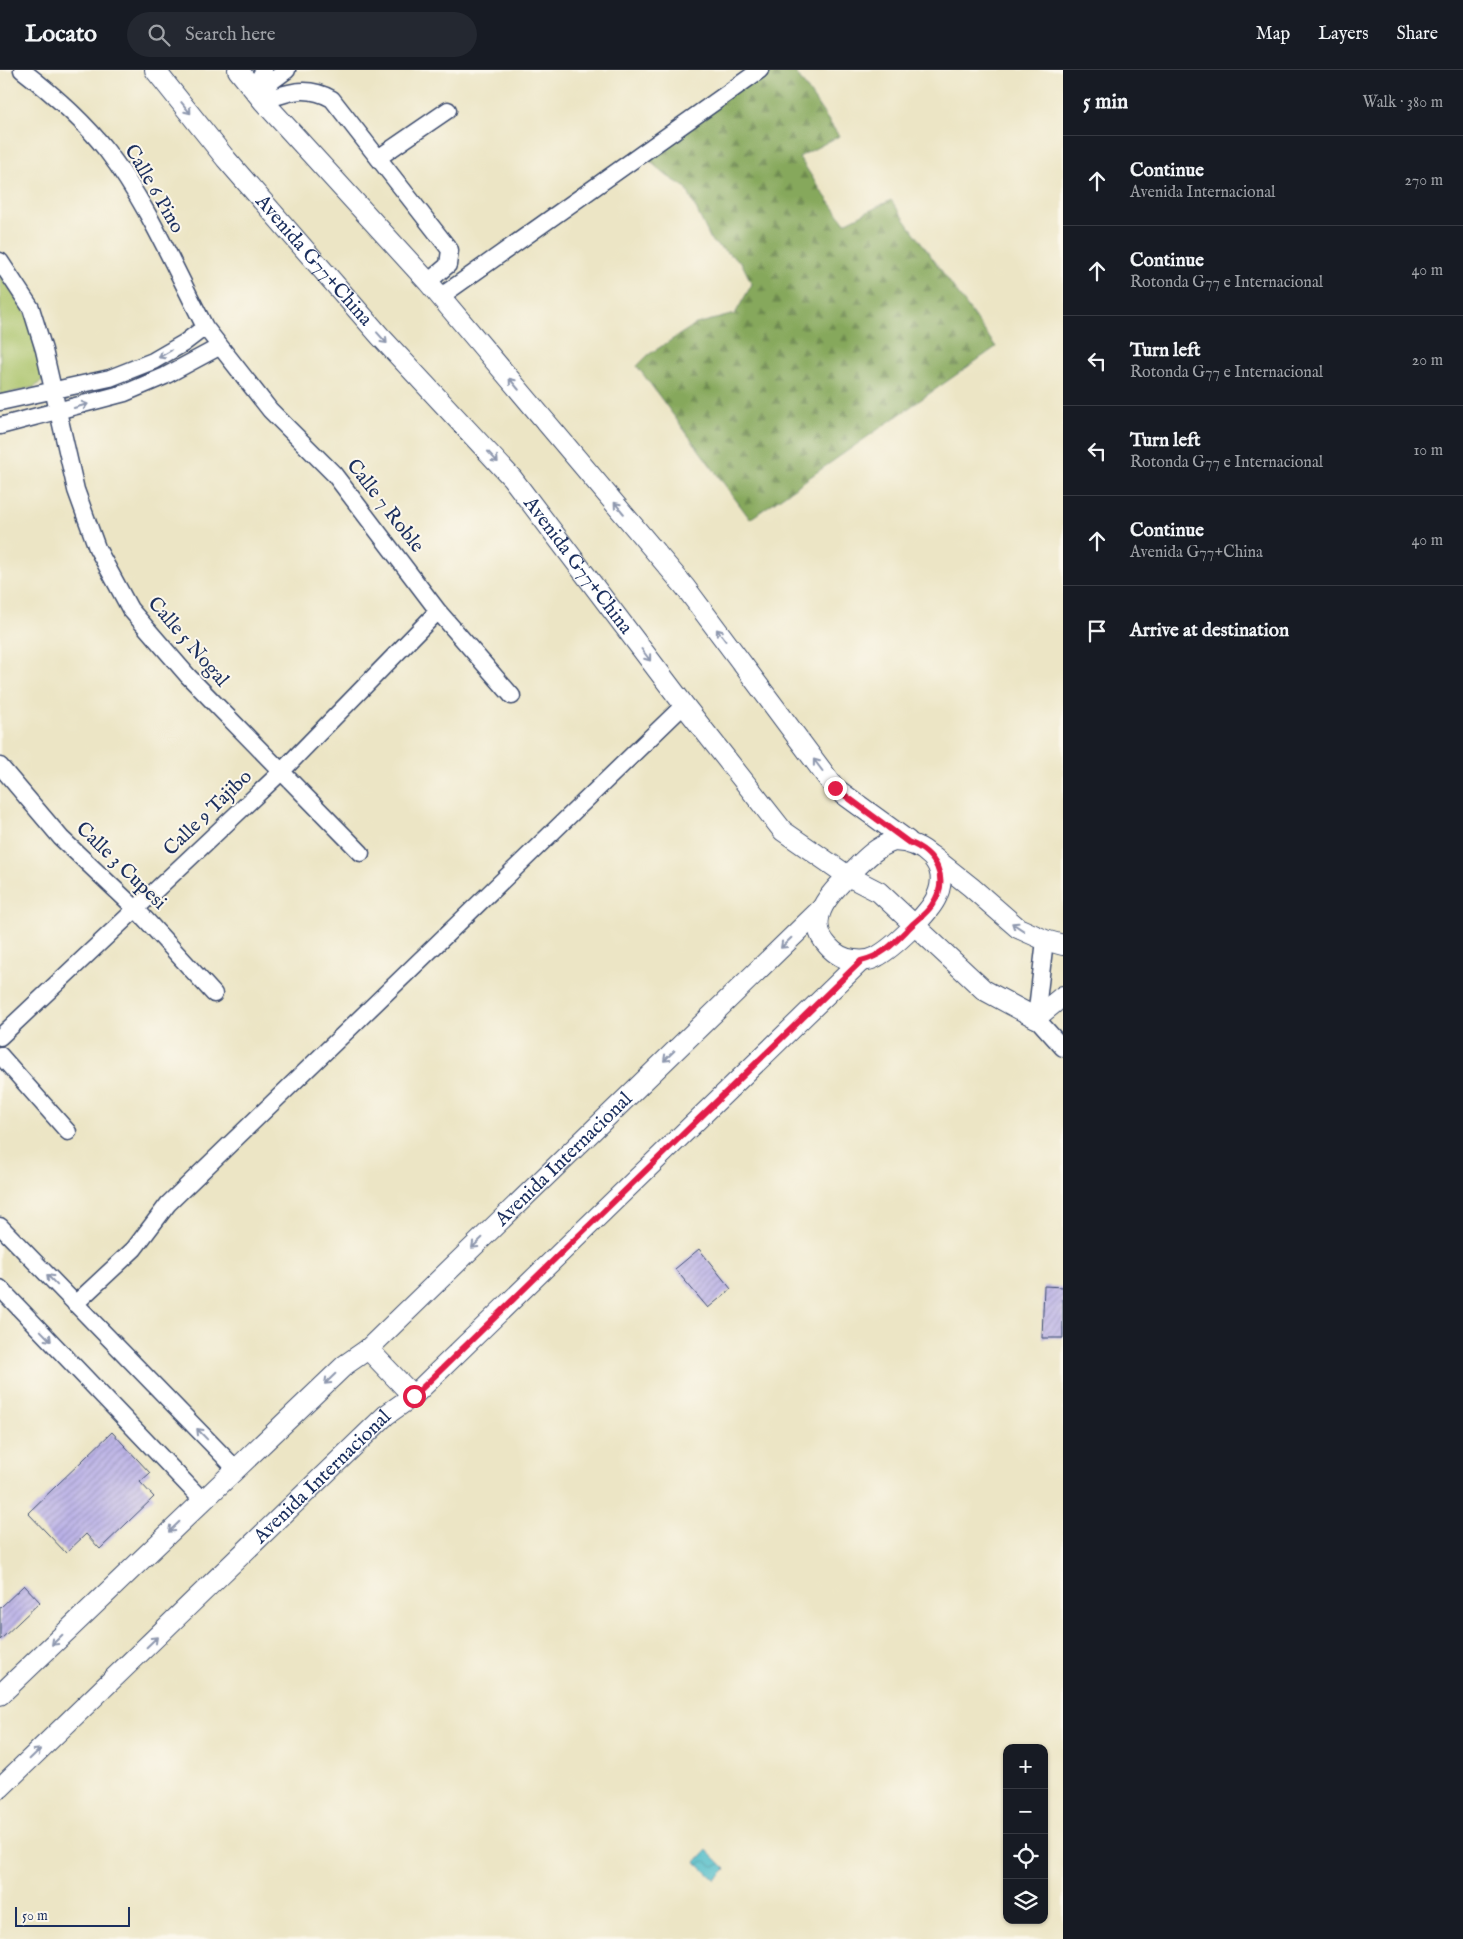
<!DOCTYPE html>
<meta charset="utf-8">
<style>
:root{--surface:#171b24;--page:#242831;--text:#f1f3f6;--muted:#9ea1a6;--line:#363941}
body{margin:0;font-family:"IM FELL English",serif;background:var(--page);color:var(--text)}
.controls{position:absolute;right:15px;bottom:15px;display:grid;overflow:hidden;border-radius:10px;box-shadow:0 1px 4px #0004}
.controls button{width:45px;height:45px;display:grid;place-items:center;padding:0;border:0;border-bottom:1px solid var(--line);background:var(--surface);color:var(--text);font:25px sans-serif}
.scale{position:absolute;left:15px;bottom:12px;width:115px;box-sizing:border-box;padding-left:5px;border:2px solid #1b2f5e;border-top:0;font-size:14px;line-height:18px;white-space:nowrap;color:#1b2f5e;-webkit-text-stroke:4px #fbf7ec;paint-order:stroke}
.stop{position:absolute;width:15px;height:15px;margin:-11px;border:4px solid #e11d48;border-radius:50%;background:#fff}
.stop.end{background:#e11d48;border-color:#fff;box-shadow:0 1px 5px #0008}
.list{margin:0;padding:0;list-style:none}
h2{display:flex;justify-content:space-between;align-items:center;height:65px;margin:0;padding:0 20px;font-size:21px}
h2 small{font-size:16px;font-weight:400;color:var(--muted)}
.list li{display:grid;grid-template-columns:32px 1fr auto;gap:15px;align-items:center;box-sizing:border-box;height:90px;padding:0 20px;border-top:1px solid var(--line)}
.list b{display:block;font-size:19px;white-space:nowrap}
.list p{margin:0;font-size:16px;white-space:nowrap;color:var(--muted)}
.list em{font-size:16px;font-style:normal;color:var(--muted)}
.icon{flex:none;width:28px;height:28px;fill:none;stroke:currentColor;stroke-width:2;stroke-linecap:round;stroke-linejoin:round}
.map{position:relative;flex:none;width:1063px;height:1869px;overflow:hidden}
header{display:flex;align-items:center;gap:30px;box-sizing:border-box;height:70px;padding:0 25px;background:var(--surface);border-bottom:1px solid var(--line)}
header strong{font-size:24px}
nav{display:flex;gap:28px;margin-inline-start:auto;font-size:18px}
.search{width:350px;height:45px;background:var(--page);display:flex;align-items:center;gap:12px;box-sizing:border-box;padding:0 18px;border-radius:28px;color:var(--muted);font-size:19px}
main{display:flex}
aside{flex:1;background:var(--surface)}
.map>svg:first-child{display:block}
.green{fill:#a9c268;stroke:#627863}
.forest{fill:url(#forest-firs);stroke:#506c5d}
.water{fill:url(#water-waves);stroke:#347693}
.building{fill:url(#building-hatch)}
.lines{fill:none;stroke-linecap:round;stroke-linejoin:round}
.minor-casing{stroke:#3a4a6d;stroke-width:19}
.major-casing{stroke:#3a4a6d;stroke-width:22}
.minor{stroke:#fff;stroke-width:16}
.major{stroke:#fff;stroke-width:20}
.oneway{stroke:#8d97ae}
.route{stroke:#e11d48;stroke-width:6}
.labels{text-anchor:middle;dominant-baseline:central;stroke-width:4;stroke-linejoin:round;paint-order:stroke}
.street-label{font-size:20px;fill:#1b2f5e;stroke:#fbf7ec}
</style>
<header>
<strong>Locato</strong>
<div class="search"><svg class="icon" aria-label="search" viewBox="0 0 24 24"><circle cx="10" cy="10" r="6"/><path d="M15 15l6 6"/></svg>Search here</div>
<nav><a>Map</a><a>Layers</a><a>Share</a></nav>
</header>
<main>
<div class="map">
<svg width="1063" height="1869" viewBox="0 0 1063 1869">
<defs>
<pattern id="forest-firs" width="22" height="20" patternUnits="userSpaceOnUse" patternTransform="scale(1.25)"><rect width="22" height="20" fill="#86a85c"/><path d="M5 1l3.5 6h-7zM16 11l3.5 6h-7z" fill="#6d894f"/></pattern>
<pattern id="water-waves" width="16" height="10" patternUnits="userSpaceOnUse" patternTransform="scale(1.25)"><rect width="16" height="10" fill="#4ebcc8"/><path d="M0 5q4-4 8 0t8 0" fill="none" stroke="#4099a6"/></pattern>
<pattern id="building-hatch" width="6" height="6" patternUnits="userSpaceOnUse" patternTransform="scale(1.25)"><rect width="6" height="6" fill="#b8afe6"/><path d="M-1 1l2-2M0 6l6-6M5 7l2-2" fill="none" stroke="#958fbe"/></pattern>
</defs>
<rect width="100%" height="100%" fill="#fbf7ec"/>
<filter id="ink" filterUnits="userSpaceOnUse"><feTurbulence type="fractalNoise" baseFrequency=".02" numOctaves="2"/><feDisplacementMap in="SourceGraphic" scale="10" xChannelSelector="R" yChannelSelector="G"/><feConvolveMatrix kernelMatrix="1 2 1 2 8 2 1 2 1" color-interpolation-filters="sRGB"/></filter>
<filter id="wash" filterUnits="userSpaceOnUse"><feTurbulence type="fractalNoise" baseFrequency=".0096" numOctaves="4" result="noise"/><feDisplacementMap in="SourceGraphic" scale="20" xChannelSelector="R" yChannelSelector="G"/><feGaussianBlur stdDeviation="1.12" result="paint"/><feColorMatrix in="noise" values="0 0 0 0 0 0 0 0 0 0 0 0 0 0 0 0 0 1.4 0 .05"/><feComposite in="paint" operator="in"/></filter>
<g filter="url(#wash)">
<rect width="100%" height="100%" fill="#ece5c5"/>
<path class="green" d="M0 204 28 247 44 308 35 317 0 325Z"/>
<path class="forest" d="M760 0H794L839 66 799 87 820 119 845 153 891 130 996 277 750 449 637 296 648 285 696 254 735 244 752 214 741 192 712 172 686 118 667 106 640 83Z"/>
<path class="water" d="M707 1780 726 1799 715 1810 696 1792Z"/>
<g id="blocks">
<path class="building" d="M699 1179 731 1219 708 1238 675 1199Z
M1044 1216 1063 1217V1268H1042Z
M112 1362 150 1403 140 1412 154 1427 100 1479 86 1464 66 1483 28 1443Z
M24 1515 40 1532 0 1570V1538Z"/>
</g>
</g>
<g filter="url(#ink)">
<use href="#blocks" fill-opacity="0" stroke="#3a4a6d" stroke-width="1"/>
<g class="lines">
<g class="minor-casing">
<path id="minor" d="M22 0C53 24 83 50 107 81 147 133 175 199 205 257L270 340 334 404 438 541 512 626
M253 19 264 0
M256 23 287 0
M263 31C289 22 307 15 332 29L450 180 448 195 428 212
M378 88 448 40
M0 191 31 238 44 280 76 420 97 478 130 539 188 606 361 783
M440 227 760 0
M0 332 110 308 153 291 184 273 205 257
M0 356 125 323 165 306 219 277
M0 696 61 768 137 840 214 924
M1045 870 1036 948 1063 978
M0 967 280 703 438 541
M0 985 68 1062
M0 1156 236 1399
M0 1218 202 1430
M75 1234 134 1179 168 1134 684 635"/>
</g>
<g class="major-casing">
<g id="major">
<path id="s1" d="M155 0 226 89 380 266 512 408 684 635 783 761 848 806 879 822 984 920 1036 948 1063 926"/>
<path d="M238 0 263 31 428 212 685 517 835 718 908 771"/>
<path d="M894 771C923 772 951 794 937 826 930 843 893 878 876 887 869 891 861 891 854 890 843 889 835 884 828 876 803 849 832 821 852 802 865 789 876 777 894 771Z"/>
<path d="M932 786 971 817 1018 858 1045 870 1063 875"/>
<path d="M368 1279 413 1326"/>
<path id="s2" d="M0 1625 345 1295 368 1279 821 839"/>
<path id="s3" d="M0 1718 386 1345 413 1326 861 891"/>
</g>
</g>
<use href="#minor" class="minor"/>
<use href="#major" class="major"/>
</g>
<defs><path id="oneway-shaft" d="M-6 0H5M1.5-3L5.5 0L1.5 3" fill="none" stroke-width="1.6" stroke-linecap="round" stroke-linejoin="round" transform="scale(1.25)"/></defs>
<g class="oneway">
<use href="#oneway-shaft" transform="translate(186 38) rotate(51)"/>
<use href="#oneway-shaft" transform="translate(382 268) rotate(48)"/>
<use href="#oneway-shaft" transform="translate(165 284) rotate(150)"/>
<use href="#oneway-shaft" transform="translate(514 314) rotate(-130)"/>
<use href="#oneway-shaft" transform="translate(81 336) rotate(-16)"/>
<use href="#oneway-shaft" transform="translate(493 387) rotate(47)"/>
<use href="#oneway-shaft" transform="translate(619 438) rotate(-130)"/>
<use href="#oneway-shaft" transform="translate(721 565) rotate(-127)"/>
<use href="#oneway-shaft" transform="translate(646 585) rotate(53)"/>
<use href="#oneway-shaft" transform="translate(818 695) rotate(-127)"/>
<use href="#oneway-shaft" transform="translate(1018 857) rotate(-146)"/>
<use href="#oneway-shaft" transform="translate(786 873) rotate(136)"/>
<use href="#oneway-shaft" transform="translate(669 986) rotate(136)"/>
<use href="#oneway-shaft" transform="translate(477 1173) rotate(136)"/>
<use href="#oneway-shaft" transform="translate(52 1210) rotate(-134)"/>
<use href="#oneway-shaft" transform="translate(46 1266) rotate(46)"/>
<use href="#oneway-shaft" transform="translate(330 1309) rotate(136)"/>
<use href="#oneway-shaft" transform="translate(202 1364) rotate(-134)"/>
<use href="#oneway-shaft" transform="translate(174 1457) rotate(136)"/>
<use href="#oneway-shaft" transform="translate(57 1570) rotate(136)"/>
<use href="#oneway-shaft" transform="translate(152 1572) rotate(-44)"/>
<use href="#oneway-shaft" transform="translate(35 1684) rotate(-44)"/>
</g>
</g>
<g class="lines" filter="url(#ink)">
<path class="route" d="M414 1326 861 891C883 886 895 872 910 857 917 850 927 843 932 835 951 808 935 782 908 772L835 718"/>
</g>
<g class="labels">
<g class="street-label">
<text transform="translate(154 119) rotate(60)">Calle 6 Pino</text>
<text stroke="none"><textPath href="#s1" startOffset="248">Avenida G77+China</textPath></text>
<text transform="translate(385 436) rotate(52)">Calle 7 Roble</text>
<text stroke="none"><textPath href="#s1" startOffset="652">Avenida G77+China</textPath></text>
<text transform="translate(188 572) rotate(49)">Calle 5 Nogal</text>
<text transform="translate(208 743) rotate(-44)">Calle 9 Tajibo</text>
<text transform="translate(121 796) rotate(44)">Calle 3 Cupesi</text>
<text stroke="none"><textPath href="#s2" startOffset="778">Avenida Internacional</textPath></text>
<text stroke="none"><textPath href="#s3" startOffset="448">Avenida Internacional</textPath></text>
</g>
</g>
</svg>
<div class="controls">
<button>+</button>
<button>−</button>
<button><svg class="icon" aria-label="locate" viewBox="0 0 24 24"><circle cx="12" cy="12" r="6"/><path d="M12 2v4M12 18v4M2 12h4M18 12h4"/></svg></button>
<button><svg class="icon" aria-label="layers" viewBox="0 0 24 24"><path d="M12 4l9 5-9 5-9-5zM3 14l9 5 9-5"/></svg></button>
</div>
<div class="scale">50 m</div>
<div class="stop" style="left:414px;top:1326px"></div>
<div class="stop end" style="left:835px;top:718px"></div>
</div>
<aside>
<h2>5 min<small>Walk · 380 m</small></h2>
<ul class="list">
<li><svg class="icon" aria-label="ahead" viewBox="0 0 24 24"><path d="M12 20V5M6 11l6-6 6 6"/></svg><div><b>Continue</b><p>Avenida Internacional</p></div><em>270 m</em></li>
<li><svg class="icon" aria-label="ahead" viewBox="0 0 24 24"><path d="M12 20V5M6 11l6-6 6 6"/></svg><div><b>Continue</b><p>Rotonda G77 e Internacional</p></div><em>40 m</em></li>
<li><svg class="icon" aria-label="left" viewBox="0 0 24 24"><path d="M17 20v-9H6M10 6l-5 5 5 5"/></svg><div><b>Turn left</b><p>Rotonda G77 e Internacional</p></div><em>20 m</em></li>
<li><svg class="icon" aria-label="left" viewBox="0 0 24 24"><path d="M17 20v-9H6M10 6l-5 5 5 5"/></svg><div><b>Turn left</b><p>Rotonda G77 e Internacional</p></div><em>10 m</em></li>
<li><svg class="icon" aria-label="ahead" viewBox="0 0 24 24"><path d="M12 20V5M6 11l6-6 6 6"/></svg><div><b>Continue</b><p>Avenida G77+China</p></div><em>40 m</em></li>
<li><svg class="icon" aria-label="arrive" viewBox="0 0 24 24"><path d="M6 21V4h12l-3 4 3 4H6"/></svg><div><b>Arrive at destination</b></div></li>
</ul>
</aside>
</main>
